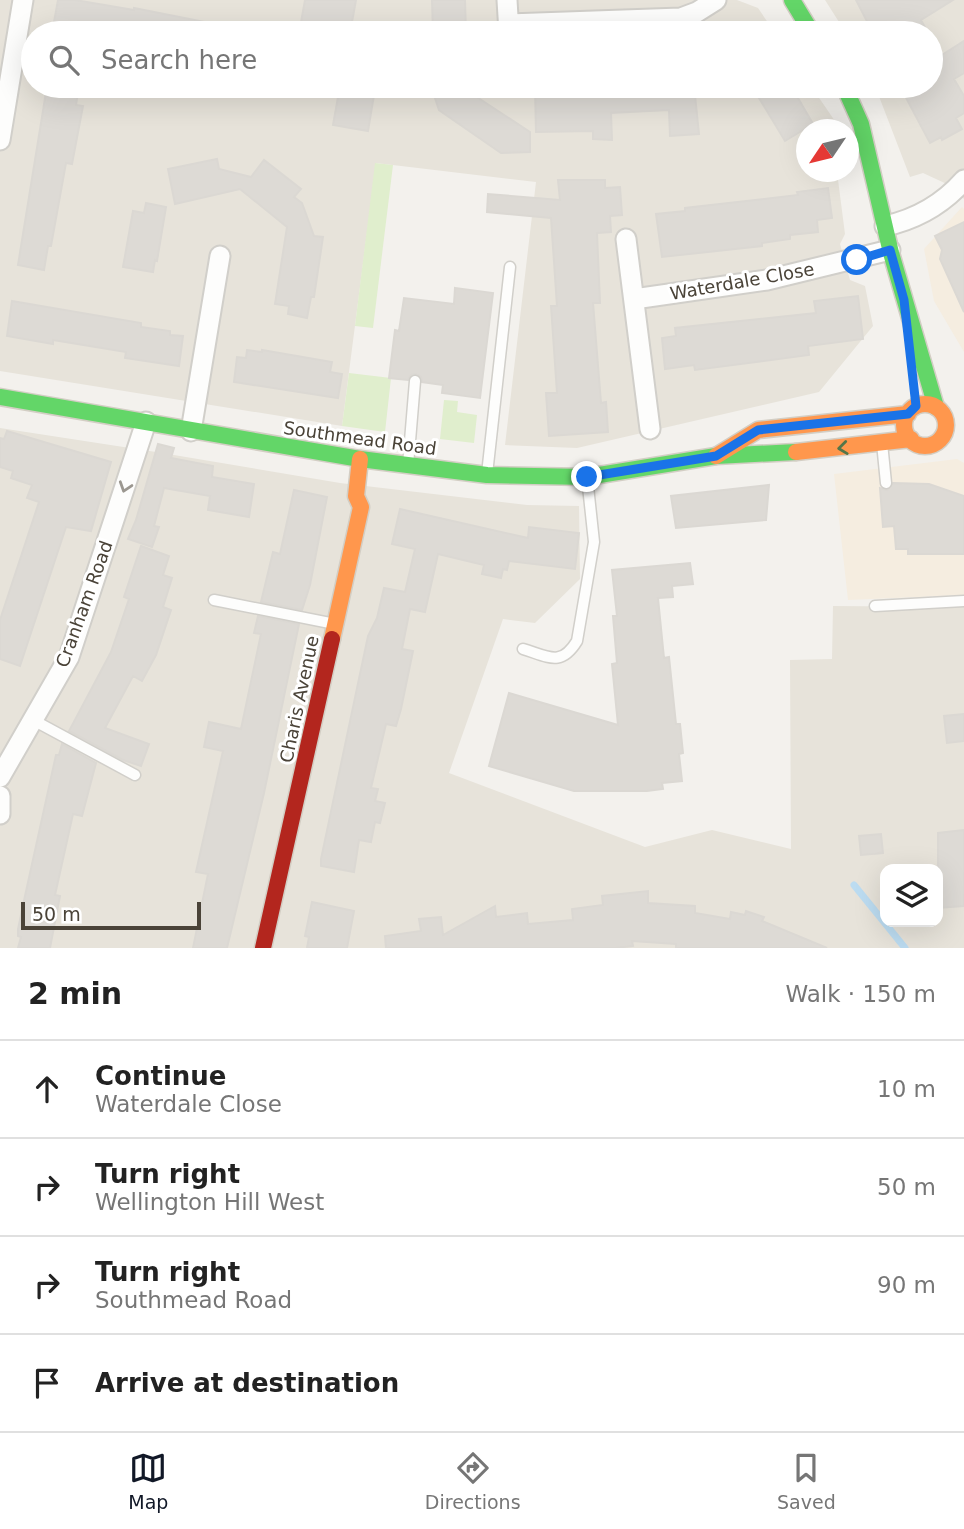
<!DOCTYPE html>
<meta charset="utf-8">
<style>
:root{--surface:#fff;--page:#f2f2f2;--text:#222;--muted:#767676;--line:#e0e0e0;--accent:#111827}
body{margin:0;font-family:"DejaVu Sans",sans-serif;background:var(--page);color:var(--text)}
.controls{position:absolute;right:21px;bottom:21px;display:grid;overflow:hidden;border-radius:14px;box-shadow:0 7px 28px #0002}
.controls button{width:63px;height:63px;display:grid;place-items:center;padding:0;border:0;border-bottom:2px solid var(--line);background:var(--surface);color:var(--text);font:35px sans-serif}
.compass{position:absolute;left:796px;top:119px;width:63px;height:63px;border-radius:50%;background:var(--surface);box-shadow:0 7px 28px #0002;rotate:235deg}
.scale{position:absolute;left:21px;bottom:18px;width:180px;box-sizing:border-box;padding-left:7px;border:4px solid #4a4338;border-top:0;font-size:19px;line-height:24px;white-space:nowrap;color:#4a4338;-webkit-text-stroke:5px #fff;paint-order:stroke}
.stop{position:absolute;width:21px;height:21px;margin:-16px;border:5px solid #1a73e8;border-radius:50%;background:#fff}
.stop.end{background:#1a73e8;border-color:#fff;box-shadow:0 2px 7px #0008}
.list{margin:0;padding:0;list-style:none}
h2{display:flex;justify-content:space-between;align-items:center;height:91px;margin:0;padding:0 28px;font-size:30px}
h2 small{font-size:23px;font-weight:400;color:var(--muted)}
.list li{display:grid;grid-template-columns:46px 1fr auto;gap:21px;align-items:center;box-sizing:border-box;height:98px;padding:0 28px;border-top:2px solid var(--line)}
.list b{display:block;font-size:26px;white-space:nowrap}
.list p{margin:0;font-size:23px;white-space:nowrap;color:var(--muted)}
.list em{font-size:23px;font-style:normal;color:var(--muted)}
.icon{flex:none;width:38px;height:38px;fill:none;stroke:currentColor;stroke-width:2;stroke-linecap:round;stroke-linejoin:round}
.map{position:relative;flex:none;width:964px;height:948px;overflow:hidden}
.search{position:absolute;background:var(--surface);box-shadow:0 7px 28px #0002;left:21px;right:21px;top:21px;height:77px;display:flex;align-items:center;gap:18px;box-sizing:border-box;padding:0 24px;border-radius:38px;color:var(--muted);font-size:26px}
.sheet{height:483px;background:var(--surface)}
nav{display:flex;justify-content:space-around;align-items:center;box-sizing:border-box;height:98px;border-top:2px solid var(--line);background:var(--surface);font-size:19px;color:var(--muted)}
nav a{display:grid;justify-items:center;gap:4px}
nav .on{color:var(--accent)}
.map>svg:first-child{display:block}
.residential{fill:#e7e3da;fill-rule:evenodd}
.commercial{fill:#f5ede0}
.green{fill:#e0eecd}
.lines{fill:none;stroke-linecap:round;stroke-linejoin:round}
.stream{stroke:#bcdcf1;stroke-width:7}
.building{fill:#dddad5;stroke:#dbd8d3;stroke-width:2}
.lane-casing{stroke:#d1cfca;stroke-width:13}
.street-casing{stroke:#d1cfca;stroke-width:23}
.fast-casing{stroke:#d3cec4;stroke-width:19}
.slow-casing{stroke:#d3cec4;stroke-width:19}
.jam-casing{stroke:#d3cec4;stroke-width:19}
.lane{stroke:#fdfdfc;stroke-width:10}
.street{stroke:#fdfdfc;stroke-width:19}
.fast{stroke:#63d668;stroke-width:16}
.slow{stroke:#ff974d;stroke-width:16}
.jam{stroke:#b3261e;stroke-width:16}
.oneway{stroke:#537649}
.oneway2{stroke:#9b9790}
.route{stroke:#1a73e8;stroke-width:9}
.labels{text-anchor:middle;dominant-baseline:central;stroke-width:6;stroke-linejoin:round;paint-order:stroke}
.street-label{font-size:18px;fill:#4a4338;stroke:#fff}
</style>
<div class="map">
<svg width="964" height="948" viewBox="0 0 964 948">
<rect width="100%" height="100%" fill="#f3f1ed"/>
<path class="residential" d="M0 0H737L758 8 775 33H33V86H811L839 127V129L806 130V172H837L845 234 840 244 850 280 865 286 873 326 819 392 577 448 505 445 536 182 376 163 342 426 0 371Z
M825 0H964V199L949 185 923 173 910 177 875 86H931V33H846Z
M0 428 156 452 340 483 527 505 579 506 580 579 535 623 503 619 449 773 645 847 712 830 791 849 790 660 832 659 833 606 964 607V948H0ZM885 869H938V922H885Z"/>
<path class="commercial" d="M962 207 964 209V352L934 301 924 249Z
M957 459 964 463V595L848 600 834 474Z"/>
<path class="green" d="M375 163 393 165 373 328 355 326Z
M349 373 391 378 385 432 342 426Z
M444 400 458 401 457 412 477 415 474 443 440 439Z"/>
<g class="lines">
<path class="stream" d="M854 885 905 948"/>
</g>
<path class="building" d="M58 0H75L134 10V8L205 22V33H52Z
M305 0H356L350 33H327L300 28Z
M432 0H465L466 33H433Z
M856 0H953L921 20 928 33H873Z
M964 41V73L954 79 964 96V113L956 118 962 129 942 140 941 137 930 143 905 96 924 86H931V62Z
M47 86H79L76 105 83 106 72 164 66 163 51 246H48L44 270 18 265Z
M340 86H369L375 89 368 131 333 125Z
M431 86H460L530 132V152L501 153 439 110Z
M611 86H694L699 134 670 136 669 110 611 113 612 140 593 139V131L536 132 535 88Z
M768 86H791L813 124 785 141 756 93Z
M217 159 219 169 251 177 264 160 301 189 294 197 302 203 314 236 323 237 314 297H311L307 318 288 314 289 306 275 304 287 227 240 189 175 204 168 169Z
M558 180H605V188L620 187 622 215 610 216 611 232 597 233 600 303H593L601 403 606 402 608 432 549 436 546 393H557L551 306H557L551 218 487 212 488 194 560 200Z
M828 188 832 218 817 220 818 232 790 235V239L762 243V246L662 257 656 214 685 211V208L798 195 797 192Z
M146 203 166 207 157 261 155 260 153 272 123 267 133 211 144 213Z
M964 222V312L940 259 942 250 935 236Z
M455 288 493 293 480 398 442 393 443 385 422 382 421 377 416 374 411 375 408 380 389 378 395 330 399 331 404 298 454 304Z
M858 296 863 339 808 346 809 355 695 370 694 365 665 369 662 338 676 336 675 328 816 313 814 301Z
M12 301 141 323V327L170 331V335L183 336 179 366 125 358 126 352 53 340V344L7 336Z
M247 350 262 352V350L332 362 330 372 342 374 338 398 234 382 237 357 246 358Z
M7 431 111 462 91 531 66 527 20 666 0 659V620L39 502 27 498 32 485 11 478 13 471 0 467V438L4 439Z
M158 444 174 448 171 458 213 466 212 477 254 484 249 517 208 510 210 496 164 488 154 526 159 527 152 547 128 539 136 520Z
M893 483 929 484 964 496V554H908V549H896L894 526 883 527 880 488 887 490Z
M769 485 766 520 676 528 671 496Z
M294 490 327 497 310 585 302 610 261 602 273 552 280 554Z
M400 509 528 538 529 527 579 533 575 569 509 561 507 570 503 569 501 578 482 574 484 565 438 554 425 612 410 609 402 649 413 651 401 709 396 726 386 724 371 788 378 789 375 801 385 803 380 823 375 822 371 842 359 840 354 872 321 866V859L368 636 377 618 384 588 405 592 415 549 392 544Z
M141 546 169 556 163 575 172 578 163 607 171 610 156 655 142 681 133 676 105 728 149 744 141 766 123 760 69 731 111 652 129 599 124 597Z
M690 563 693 584 672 586 673 597 658 598 664 658 669 657 676 724H680L683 753 679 754 682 781 662 783 663 789 647 791H574L489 766 509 693 618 725 612 664 617 663 613 616H617L612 570Z
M258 616 299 624 264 793 227 948H193L208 874 196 872 223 751 204 747 209 722 241 729 261 634 254 633Z
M964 714V741L947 743 944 716Z
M62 744 96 763 82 816 73 814 55 895 60 896 50 948H18L21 937 18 936V929L25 896 56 755H59Z
M964 830V906L938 908V833Z
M881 834 883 853 861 855 859 836Z
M648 891V903L695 906V913L730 919 731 912 745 915 746 911 764 917 762 921 827 948H676V944L632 941 633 946 615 948H386L385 936 421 931 419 919 441 917 443 935 495 906 496 917 527 913 528 924 573 920 572 909 603 905 602 896Z
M312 902 354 911 347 948H307L309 937 305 936Z"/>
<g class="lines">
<g class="lane-casing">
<path id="lane" d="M882 443 886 483
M408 465 415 381
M487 474 510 267
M214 600 335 624
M875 606 964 601
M523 649C549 657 561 667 577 641L594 542 587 477
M33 720 135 775"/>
</g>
<g class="street-casing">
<path id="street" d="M507 0 509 33
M508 24 681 18 697 12 716 0
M0 140 23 0
M885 226C917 219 942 205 964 180
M626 239 650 429
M634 299 767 280 890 250
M191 431 220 256
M0 777 69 657 146 422
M0 796V814"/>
</g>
<g class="fast-casing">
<path id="fast" d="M792 0 812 33
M844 86 861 124 891 253 936 407
M0 397 360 459 487 475 587 477 716 456 796 452"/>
</g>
<g class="slow-casing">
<path id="slow" d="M904 425a21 21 0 1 1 42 0a21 21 0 1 1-42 0Z
M796 452 911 439
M716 456 758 430 908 414
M332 639 361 507 356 496 360 459"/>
</g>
<g class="jam-casing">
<path id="jam" d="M263 948 332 639"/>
</g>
<use href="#lane" class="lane"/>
<use href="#street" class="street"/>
<use href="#fast" class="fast"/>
<use href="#slow" class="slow"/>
<use href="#jam" class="jam"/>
</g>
<defs><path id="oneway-chevron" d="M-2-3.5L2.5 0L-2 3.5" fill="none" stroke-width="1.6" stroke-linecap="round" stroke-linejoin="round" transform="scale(1.75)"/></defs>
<use class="oneway" href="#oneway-chevron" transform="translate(843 448) rotate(173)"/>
<use class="oneway2" href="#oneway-chevron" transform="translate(125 487) rotate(108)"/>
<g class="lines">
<path class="route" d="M587 477 716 456 758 430 908 414 916 406 904 300 890 250 857 260"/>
</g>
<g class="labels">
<g class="street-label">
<text transform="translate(742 281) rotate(-10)">Waterdale Close</text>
<text transform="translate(360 438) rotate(8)">Southmead Road</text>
<text transform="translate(84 604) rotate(-70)">Cranham Road</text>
<text transform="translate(299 699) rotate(-78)">Charis Avenue</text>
</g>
</g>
</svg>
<div class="controls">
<button><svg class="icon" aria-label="layers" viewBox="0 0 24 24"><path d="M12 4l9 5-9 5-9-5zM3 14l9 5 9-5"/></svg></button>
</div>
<svg class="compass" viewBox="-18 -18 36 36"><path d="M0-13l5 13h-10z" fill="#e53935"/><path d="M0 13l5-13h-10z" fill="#767676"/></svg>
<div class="scale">50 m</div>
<div class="stop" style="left:857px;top:260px"></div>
<div class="stop end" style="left:587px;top:477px"></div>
<div class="search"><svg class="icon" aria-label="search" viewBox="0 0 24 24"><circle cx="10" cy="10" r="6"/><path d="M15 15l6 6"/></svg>Search here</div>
</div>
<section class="sheet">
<h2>2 min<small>Walk · 150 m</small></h2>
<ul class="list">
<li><svg class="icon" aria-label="ahead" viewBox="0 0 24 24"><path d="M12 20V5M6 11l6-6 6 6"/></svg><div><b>Continue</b><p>Waterdale Close</p></div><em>10 m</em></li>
<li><svg class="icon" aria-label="right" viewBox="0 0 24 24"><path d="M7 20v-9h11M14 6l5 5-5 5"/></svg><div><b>Turn right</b><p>Wellington Hill West</p></div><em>50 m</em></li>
<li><svg class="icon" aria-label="right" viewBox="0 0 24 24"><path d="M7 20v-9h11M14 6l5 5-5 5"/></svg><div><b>Turn right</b><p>Southmead Road</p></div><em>90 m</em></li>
<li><svg class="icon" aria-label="arrive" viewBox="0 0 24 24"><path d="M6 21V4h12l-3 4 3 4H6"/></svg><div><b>Arrive at destination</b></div></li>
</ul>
</section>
<nav>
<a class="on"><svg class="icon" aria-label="map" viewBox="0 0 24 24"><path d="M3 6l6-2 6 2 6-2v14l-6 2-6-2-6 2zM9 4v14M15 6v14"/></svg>Map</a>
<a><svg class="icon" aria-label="directions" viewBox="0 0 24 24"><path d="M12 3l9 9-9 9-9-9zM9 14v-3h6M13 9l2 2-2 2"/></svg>Directions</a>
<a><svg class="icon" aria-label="saved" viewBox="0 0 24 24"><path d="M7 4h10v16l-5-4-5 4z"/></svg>Saved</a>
</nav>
